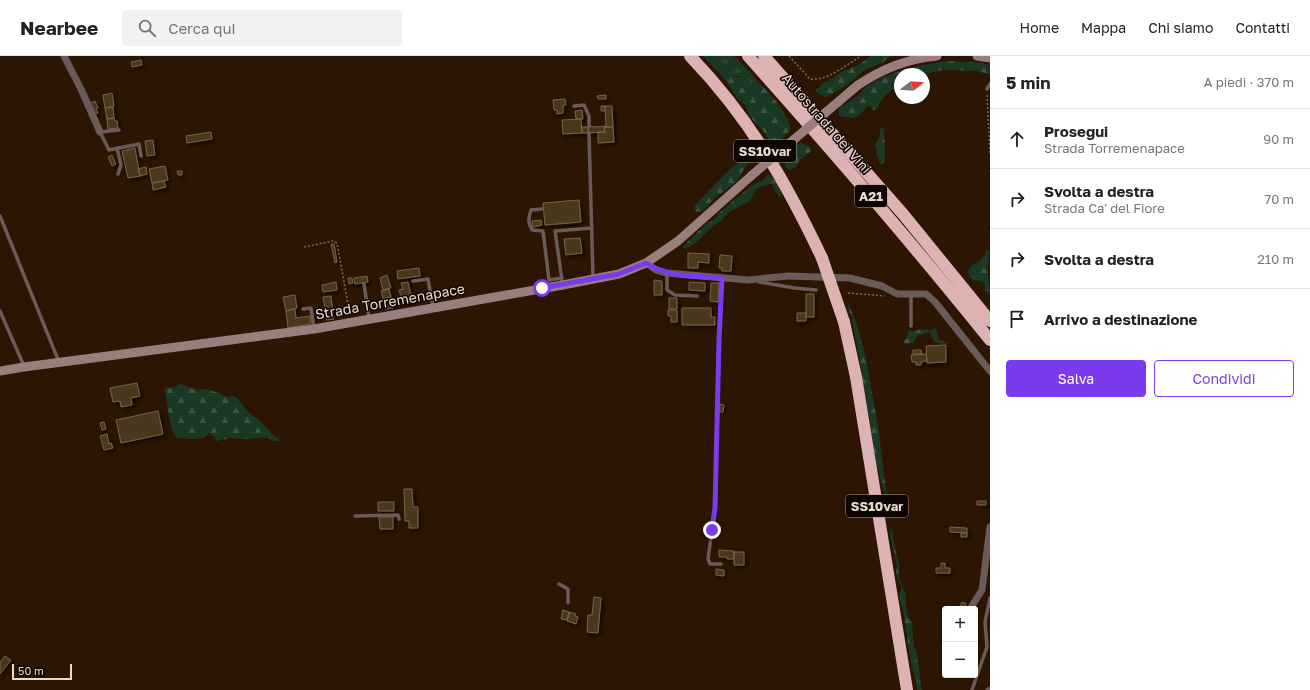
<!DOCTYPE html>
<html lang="it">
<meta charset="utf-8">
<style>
:root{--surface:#fff;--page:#f2f2f2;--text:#222;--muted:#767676;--line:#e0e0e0;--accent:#7c3aed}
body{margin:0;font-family:"Golos Text",sans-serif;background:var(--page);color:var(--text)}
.controls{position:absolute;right:12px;bottom:12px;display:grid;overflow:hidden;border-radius:4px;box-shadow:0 1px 3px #0004}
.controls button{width:36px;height:36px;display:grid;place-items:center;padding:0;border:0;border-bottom:1px solid var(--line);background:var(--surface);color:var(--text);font:20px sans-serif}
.compass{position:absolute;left:894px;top:12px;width:36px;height:36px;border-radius:50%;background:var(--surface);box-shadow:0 1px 3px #0004;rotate:73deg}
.scale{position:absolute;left:12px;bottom:10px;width:60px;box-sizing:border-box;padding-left:4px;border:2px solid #e9d8cc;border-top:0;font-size:11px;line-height:14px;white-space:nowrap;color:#e9d8cc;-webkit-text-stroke:3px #0d0501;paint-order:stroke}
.stop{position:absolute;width:12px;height:12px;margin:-9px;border:3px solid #7c3aed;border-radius:50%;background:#fff}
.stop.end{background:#7c3aed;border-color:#fff;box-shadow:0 1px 4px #0008}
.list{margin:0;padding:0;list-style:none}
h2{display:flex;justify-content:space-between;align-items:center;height:52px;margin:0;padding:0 16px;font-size:17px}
h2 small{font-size:13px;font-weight:400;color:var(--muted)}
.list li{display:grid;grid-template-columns:26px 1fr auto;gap:12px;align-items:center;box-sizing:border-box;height:60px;padding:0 16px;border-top:1px solid var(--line)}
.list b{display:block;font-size:15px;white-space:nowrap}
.list p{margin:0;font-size:13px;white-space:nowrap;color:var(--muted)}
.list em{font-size:13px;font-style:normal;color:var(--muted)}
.actions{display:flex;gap:8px;padding:12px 16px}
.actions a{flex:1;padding:9px 0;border:1px solid var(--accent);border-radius:4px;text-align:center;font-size:14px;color:var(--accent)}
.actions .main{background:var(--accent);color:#fff}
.icon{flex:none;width:22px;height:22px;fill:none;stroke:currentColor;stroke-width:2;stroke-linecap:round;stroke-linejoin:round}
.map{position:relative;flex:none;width:990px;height:634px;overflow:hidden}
header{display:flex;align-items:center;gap:24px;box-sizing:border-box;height:56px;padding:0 20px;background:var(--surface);border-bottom:1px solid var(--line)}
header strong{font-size:19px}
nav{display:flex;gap:22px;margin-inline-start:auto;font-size:14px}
.search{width:280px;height:36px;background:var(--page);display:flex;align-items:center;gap:10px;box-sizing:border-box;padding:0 14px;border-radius:4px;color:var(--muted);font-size:15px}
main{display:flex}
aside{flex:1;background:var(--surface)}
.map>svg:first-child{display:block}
.grass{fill:url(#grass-tufts)}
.forest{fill:url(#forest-firs)}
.building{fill:#4a381c;stroke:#776447;filter:url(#shadow)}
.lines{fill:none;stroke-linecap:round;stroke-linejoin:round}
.path{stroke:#7e6a5a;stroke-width:1.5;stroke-dasharray:2 2;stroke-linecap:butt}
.lane{stroke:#6b5a5a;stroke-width:3.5}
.street{stroke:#6b5a5a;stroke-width:7}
.secondary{stroke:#997e7d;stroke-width:9}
.highway{stroke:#ddb2b2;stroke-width:12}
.secondary-bridge{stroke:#997e7d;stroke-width:9}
.highway-bridge{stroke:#ddb2b2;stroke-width:12}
.route{stroke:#7c3aed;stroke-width:5}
.labels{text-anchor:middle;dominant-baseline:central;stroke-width:3;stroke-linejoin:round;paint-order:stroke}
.shield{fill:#0d0501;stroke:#a7998f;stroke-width:1}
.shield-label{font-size:13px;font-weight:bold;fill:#e9d8cc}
.street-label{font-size:14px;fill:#e9d8cc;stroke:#0d0501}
</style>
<header>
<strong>Nearbee</strong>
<div class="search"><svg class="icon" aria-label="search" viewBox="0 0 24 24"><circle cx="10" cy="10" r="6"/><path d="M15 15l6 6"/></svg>Cerca qui</div>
<nav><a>Home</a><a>Mappa</a><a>Chi siamo</a><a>Contatti</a></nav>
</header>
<main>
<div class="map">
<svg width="990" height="634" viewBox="0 0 990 634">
<defs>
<pattern id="grass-tufts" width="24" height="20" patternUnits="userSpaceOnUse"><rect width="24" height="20" fill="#1b3824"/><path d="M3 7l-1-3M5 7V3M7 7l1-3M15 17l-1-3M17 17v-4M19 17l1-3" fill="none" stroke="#3c5443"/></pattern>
<pattern id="forest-firs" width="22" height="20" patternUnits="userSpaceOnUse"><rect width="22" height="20" fill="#1b3824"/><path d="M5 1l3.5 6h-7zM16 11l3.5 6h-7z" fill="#3c5443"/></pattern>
<filter id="shadow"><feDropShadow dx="2.5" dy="2.5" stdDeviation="2" flood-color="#0009"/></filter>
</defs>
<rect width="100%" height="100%" fill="#2c1502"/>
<path class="grass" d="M703 0H734L752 18 759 28 758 29 753 28 740 20C735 21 730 20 724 20V22Z
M912 570 914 590 917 598 922 634H917L916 624 912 612 914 607 910 574Z"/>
<path class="forest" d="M871 0H891L882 7 866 13 847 29 829 40 825 41 816 36V33L818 32 823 27 835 21 839 17 858 9Z
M951 5 982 7 990 9V18L976 15 943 14 924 18H900V30C889 34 881 42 877 53L873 54 869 49 857 61 851 62 839 60 838 54 840 51C845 48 851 45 856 41 860 38 863 33 867 30 891 15 923 7 951 5Z
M731 19 734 21H744L753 28 758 29V26C767 33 794 64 790 75L773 90H771L765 77 750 61 745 49 737 42 724 22V20Z
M883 71 884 73C883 83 888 101 882 109 876 104 878 96 875 89L880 80V74Z
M799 87H801L810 91 811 95 800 104 795 112 789 114 786 111 785 105 794 98 796 91Z
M749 97 753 98 754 101 746 110 736 126 714 143 703 155 697 156 694 154 695 149 731 112 743 104Z
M768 118C774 122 780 132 782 140L781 142 777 138 772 128H769L758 132 756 134 750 145 729 156 721 165 713 170 693 189 685 192 682 191 706 168 714 164 719 157 734 144 751 130 764 123Z
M989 194C990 201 987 209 988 217 988 224 990 231 990 239L985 234V229L982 226 975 224 969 221 968 215 971 209 979 206 987 195Z
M847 245 856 265 866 303 879 376 885 428 890 452 891 460 888 463 885 439 875 403 869 359 865 346 860 304 852 264 849 255Z
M922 273 930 274 935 273 937 275 938 283 948 287 946 288 934 286 931 278 929 276 917 280 913 287 905 288 903 285 907 282 908 275H915Z
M181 328 196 334 207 333 219 337 226 341 233 340 237 342 247 355 261 366 272 378 282 385H274L268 382 243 383 231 382 216 385 215 381 209 377 203 382 195 383 176 382C167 367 169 348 164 331L171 332Z
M892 473 895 492 899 507V521L906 538 905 545 908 562 912 565 913 567 910 574 914 607 912 612C908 594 907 574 903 555 902 550 900 545 899 540 899 536 901 534 902 531 897 524 895 518 897 510L890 479V474Z"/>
<path class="building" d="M141 4 142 9 132 11 131 6Z
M112 37 114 50 105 52 103 39Z
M606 39V43H598L597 40Z
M565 43 566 49H563V57L557 58V54H554L553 44Z
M95 45 98 52 96 53 98 57 94 58 89 48Z
M601 50H605V55H601Z
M605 50H612L613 71H606Z
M113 51 114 62 107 63 105 52Z
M582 54 583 63H576L575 55Z
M114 62 115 65H117L118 72 108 73 107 63Z
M581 63 582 77 563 78 562 64Z
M592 70 593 71 606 70V71H604L605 76 588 77V71Z
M582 71H588V77H582Z
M604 71H613L614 86 598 87V76H605Z
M211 76 212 83 187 87 186 80Z
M153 84 155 99 147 100 145 85Z
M135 92 140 120 128 122 122 95Z
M112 99 116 108 112 110 108 101Z
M165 110 168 124 152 127 149 113Z
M146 111 147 118 140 120 138 113Z
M177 115H182V119H178Z
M164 125 166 131 153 134 152 127Z
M579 144 581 166 545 169 543 147Z
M541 164 542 169 533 171 532 165Z
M580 182 582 197 566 199 564 183Z
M331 188H334L337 206 335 207Z
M688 197 709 198V207L698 206V212H688Z
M720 199 732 200 731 215H722V212H719Z
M419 212 420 220 398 223 397 215Z
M387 219 391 232 383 234 380 222Z
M367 220 368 226 355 228 354 222Z
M348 222H352L353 227 349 228Z
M654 224 662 225V239H654Z
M336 226 337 234 323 236 322 229Z
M408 226 412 244 403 247 399 234 403 233 401 227Z
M689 226 705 227V235L689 234Z
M711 227H719L718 246 710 245Z
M389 233 391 241 383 243 381 235Z
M806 238H814V261H806Z
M295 239 297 252 286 255 283 241Z
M331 240 334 263 327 264 323 241Z
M391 241 393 252 385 253 383 243Z
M669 242H677V253H669Z
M682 252H711V261H715V269H682Z
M295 253 296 262 310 260 311 268 288 272 286 255Z
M668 254H677V266H671V260H668Z
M797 257H806V265H797Z
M946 289V306L927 307 926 290Z
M913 294H921L922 298H913Z
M926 298 927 305 921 306V309H916V306H912L911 299Z
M137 327 140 340 131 342 132 349 121 351 120 345 113 346 110 332Z
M720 348 724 349 723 356H719Z
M158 355 163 378 121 387 116 364Z
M104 366 106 373 102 374 100 367Z
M107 378 109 388 111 387 113 392 104 394 100 380Z
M404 433H412L413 451H418V472H409V465H405Z
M977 445H986V449H977Z
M378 446H394V455H378Z
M379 461H393V473H380Z
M950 471 967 472V477L950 476Z
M961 476 967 477V481H961Z
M719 494 734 495V503H727V501H719Z
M734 496H744V509H734Z
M941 507H945V512H950V517H936V512H941Z
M716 513 724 514V520L716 519Z
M594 541 601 542 598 577 587 576 588 559H592Z
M962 546 966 548 964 553 960 551Z
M563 554 569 556 567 564 561 563Z
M570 556 576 558 575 560 578 561 576 568 567 565Z
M5 600 11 604 0 618V606Z"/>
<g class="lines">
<path class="path" d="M789 0 810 23C828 25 846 9 861 0
M987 39 990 99
M304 191 333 185 337 187 350 259
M848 237 885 240"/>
<path class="lane" d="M987 33 990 28
M574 50 584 49 589 60V70
M119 74 100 76 109 94 139 88 141 100
M589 77 593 222
M117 92 121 109 118 118
M542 153 531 154C528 162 528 167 532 174L543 175 549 224 562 222
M0 160 59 306
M667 217V234L675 239 697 240
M562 224 555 175 592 172
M413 225 428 223 433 251
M759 226 795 232 816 234
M364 228 369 262
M911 239V270
M367 248 378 247
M303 253 311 252 314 272
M0 255 24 310
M355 460 398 459 399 463
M721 508H710L708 503 715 452 719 284 722 222
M559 528 568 533V547
M972 634 987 591 985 566 990 542
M987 634 990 632"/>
<path class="street" d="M64 0 81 33 100 76
M646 207 656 214 667 217 748 224 788 220 850 222 882 230 897 238H926L935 246 990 315
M970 553 982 534 990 471"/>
<path class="secondary" d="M977 0 990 2
M858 29C884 12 907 3 937 0
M0 315 24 311 314 273 563 229 619 218 646 207 678 185 751 120"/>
<path class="highway" d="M690 0C749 61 786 126 822 202
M748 0C831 93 912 187 990 284
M764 0 903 158 990 265
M844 266 856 321 907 634"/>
<path class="secondary-bridge" d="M751 120 858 29"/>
<path class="highway-bridge" d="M822 202 844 266"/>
</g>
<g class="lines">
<path class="route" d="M542 232 619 218 646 207C669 222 696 220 722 222L719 284 715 452 712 474"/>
</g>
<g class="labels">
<g class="shield">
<rect x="734" y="84" width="62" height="22" rx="3"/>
<rect x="855" y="129" width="32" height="22" rx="3"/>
<rect x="846" y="439" width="62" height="22" rx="3"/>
</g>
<g class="shield-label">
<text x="765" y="95">SS10var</text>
<text x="871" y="140">A21</text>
<text x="877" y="450">SS10var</text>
</g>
<g class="street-label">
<text transform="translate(827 67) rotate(49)">Autostrada dei Vini</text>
<text transform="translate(390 245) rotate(-10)">Strada Torremenapace</text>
</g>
</g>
</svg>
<div class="controls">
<button>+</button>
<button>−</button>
</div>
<svg class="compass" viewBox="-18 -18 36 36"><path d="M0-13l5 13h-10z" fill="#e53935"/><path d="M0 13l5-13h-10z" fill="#767676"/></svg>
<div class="scale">50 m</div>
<div class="stop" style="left:542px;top:232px"></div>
<div class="stop end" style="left:712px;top:474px"></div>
</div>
<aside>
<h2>5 min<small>A piedi · 370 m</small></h2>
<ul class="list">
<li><svg class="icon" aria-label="ahead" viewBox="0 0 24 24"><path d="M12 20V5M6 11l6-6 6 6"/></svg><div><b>Prosegui</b><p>Strada Torremenapace</p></div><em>90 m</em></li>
<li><svg class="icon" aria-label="right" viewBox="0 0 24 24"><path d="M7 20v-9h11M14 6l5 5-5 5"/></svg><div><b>Svolta a destra</b><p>Strada Ca' del Fiore</p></div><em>70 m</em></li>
<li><svg class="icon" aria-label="right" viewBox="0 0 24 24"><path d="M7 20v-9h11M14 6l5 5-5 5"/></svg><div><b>Svolta a destra</b></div><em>210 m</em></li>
<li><svg class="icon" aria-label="arrive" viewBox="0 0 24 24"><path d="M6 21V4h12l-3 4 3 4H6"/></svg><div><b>Arrivo a destinazione</b></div></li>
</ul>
<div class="actions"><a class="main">Salva</a><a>Condividi</a></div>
</aside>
</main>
